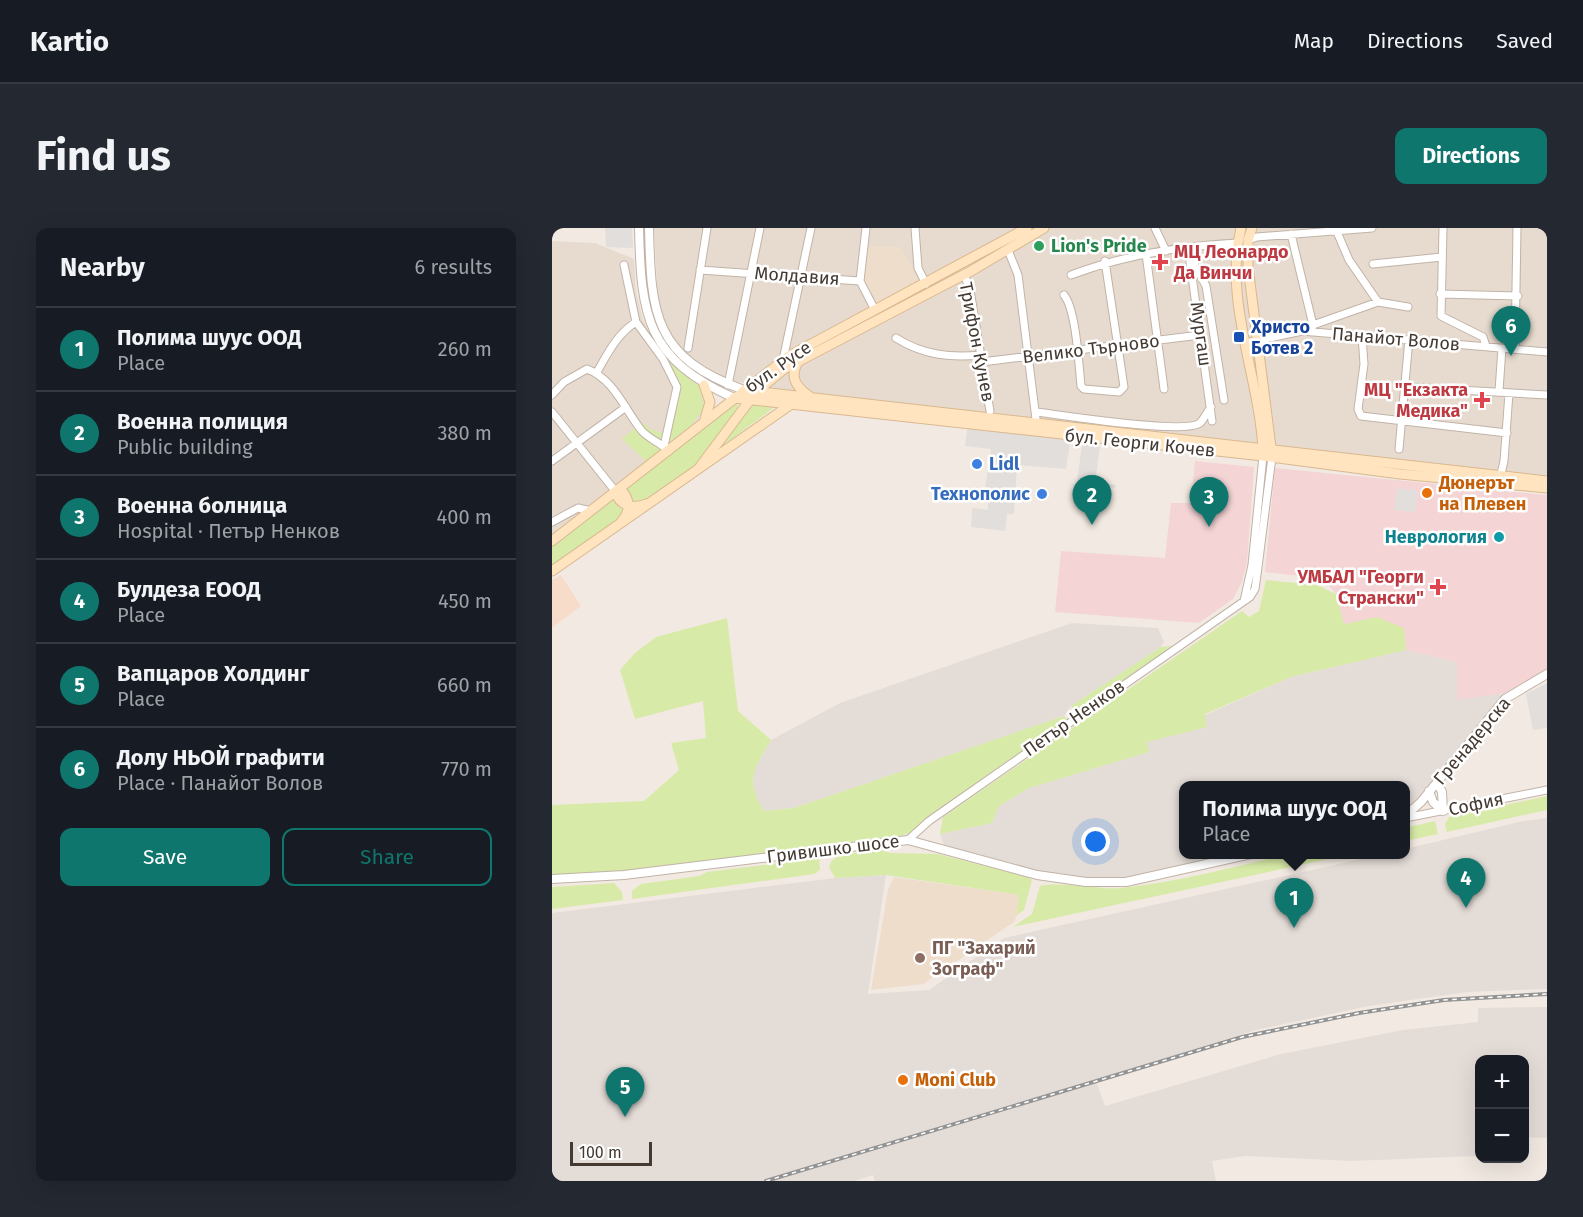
<!DOCTYPE html>
<meta charset="utf-8">
<style>
:root{--surface:#171b24;--page:#242831;--text:#f1f3f6;--muted:#9ea1a6;--line:#363941;--accent:#0f766e}
body{margin:0;font-family:"Fira Sans",sans-serif;background:var(--page);color:var(--text)}
.controls{position:absolute;right:18px;bottom:18px;display:grid;overflow:hidden;border-radius:12px;box-shadow:0 6px 24px #0002}
.controls button{width:54px;height:54px;display:grid;place-items:center;padding:0;border:0;border-bottom:2px solid var(--line);background:var(--surface);color:var(--text);font:30px sans-serif}
.scale{position:absolute;left:18px;bottom:15px;width:82px;box-sizing:border-box;padding-left:6px;border:3px solid #443a32;border-top:0;font-size:16px;line-height:21px;white-space:nowrap;color:#443a32;-webkit-text-stroke:4px #fff;paint-order:stroke}
.you{position:absolute;left:544px;top:614px;width:21px;height:21px;margin:-15px;border:4px solid #fff;border-radius:50%;background:#1a73e8;box-shadow:0 0 0 9px #1a73e833}
.badge{display:grid;place-items:center;width:39px;height:39px;border-radius:50%;background:var(--accent);color:#fff;font-size:20px;font-weight:700}
.pin{position:absolute;translate:-50% -50px;filter:drop-shadow(0 2px 3px #0008)}
.pin::after{content:'';position:absolute;top:32px;width:21px;height:18px;background:inherit;clip-path:polygon(0 0,100% 0,50% 100%)}
.popup{position:absolute;left:627px;top:553px;width:231px;height:78px;box-sizing:border-box;display:grid;place-content:center;border-radius:12px;background:var(--surface);filter:drop-shadow(0 2px 4px #0005);font-size:20px;white-space:nowrap;color:var(--muted)}
.popup b{font-size:22px;color:var(--text)}
.popup::after{content:'';position:absolute;left:50%;top:100%;margin-left:-12px;border:12px solid transparent;border-top-color:var(--surface)}
.list{margin:0;padding:0;list-style:none}
h2{display:flex;justify-content:space-between;align-items:center;height:78px;margin:0;padding:0 24px;font-size:26px}
h2 small{font-size:20px;font-weight:400;color:var(--muted)}
.list li{display:grid;grid-template-columns:39px 1fr auto;gap:18px;align-items:center;box-sizing:border-box;height:84px;padding:0 24px;border-top:2px solid var(--line)}
.list b{display:block;font-size:22px;white-space:nowrap}
.list p{margin:0;font-size:20px;white-space:nowrap;color:var(--muted)}
.list em{font-size:20px;font-style:normal;color:var(--muted)}
.actions{display:flex;gap:12px;padding:18px 24px}
.actions a{flex:1;padding:14px 0;border:2px solid var(--accent);border-radius:12px;text-align:center;font-size:21px;color:var(--accent)}
.actions .main{background:var(--accent);color:#fff}
.map{position:relative;flex:none;width:995px;height:953px;overflow:hidden;border-radius:12px}
header{display:flex;align-items:center;gap:36px;box-sizing:border-box;height:84px;padding:0 30px;background:var(--surface);border-bottom:2px solid var(--line)}
header strong{font-size:28px}
nav{display:flex;gap:33px;margin-inline-start:auto;font-size:21px}
.intro{display:flex;align-items:center;justify-content:space-between;box-sizing:border-box;height:144px;padding:0 36px}
h1{margin:0;font-size:42px}
.button{padding:15px 27px;border-radius:12px;background:var(--accent);color:#fff;font-size:21px;font-weight:700}
main{display:flex;gap:36px;padding:0 36px}
aside{flex:1;background:var(--surface);border-radius:12px;box-shadow:0 6px 24px #0002}
.map>svg:first-child{display:block}
.residential{fill:#e7dbcf}
.commercial{fill:#f7dcca}
.industrial{fill:#e4dcd7}
.education{fill:#edddca}
.medical{fill:#f4d4d5}
.green{fill:#d8eaa7}
.parking{fill:#e2dedb}
.lines{fill:none;stroke-linecap:round;stroke-linejoin:round}
.minor-casing{stroke:#c1b3a7;stroke-width:9}
.tertiary-casing{stroke:#c1b3a7;stroke-width:10}
.secondary-casing{stroke:#d9b890;stroke-width:11}
.minor{stroke:#fff;stroke-width:7}
.tertiary{stroke:#fff;stroke-width:8}
.secondary{stroke:#ffe4bf;stroke-width:9}
.rail-casing{stroke:#939393;stroke-width:4}
.rail{stroke:#fff;stroke-width:1.5;stroke-dasharray:4.5;stroke-linecap:butt}
.leisure-dot{fill:#2e9e5b;stroke:#fff;stroke-width:2}
.health-dot{fill:#e0444e;stroke:#fff;stroke-width:2}
.transit-dot{fill:#1a4fb4;stroke:#fff;stroke-width:2}
.shop-dot{fill:#3f7fe0;stroke:#fff;stroke-width:2}
.food-dot{fill:#e8710a;stroke:#fff;stroke-width:2}
.culture-dot{fill:#0f9aa8;stroke:#fff;stroke-width:2}
.education-dot{fill:#8d6e63;stroke:#fff;stroke-width:2}
.labels{text-anchor:middle;dominant-baseline:central;stroke-width:5;stroke-linejoin:round;paint-order:stroke}
.leisure-label{font-size:18px;font-weight:bold;fill:#27864d;stroke:#fff;text-anchor:start}
.health-label{font-size:18px;font-weight:bold;fill:#be3a42;stroke:#fff;text-anchor:end}
.street-label{font-size:18px;fill:#443a32;stroke:#fff}
.transit-label{font-size:18px;font-weight:bold;fill:#164399;stroke:#fff;text-anchor:start}
.shop-label{font-size:18px;font-weight:bold;fill:#366cbe;stroke:#fff;text-anchor:start}
.food-label{font-size:18px;font-weight:bold;fill:#c56008;stroke:#fff;text-anchor:start}
.culture-label{font-size:18px;font-weight:bold;fill:#0d838f;stroke:#fff;text-anchor:end}
.education-label{font-size:18px;font-weight:bold;fill:#785e54;stroke:#fff;text-anchor:start}
</style>
<header>
<strong>Kartio</strong>
<nav><a>Map</a><a>Directions</a><a>Saved</a></nav>
</header>
<div class="intro"><h1>Find us</h1><a class="button">Directions</a></div>
<main>
<aside>
<h2>Nearby<small>6 results</small></h2>
<ul class="list">
<li><span class="badge">1</span><div><b>Полима шуус ООД</b><p>Place</p></div><em>260 m</em></li>
<li><span class="badge">2</span><div><b>Военна полиция</b><p>Public building</p></div><em>380 m</em></li>
<li><span class="badge">3</span><div><b>Военна болница</b><p>Hospital · Петър Ненков</p></div><em>400 m</em></li>
<li><span class="badge">4</span><div><b>Булдеза ЕООД</b><p>Place</p></div><em>450 m</em></li>
<li><span class="badge">5</span><div><b>Вапцаров Холдинг</b><p>Place</p></div><em>660 m</em></li>
<li><span class="badge">6</span><div><b>Долу НЬОЙ графити</b><p>Place · Панайот Волов</p></div><em>770 m</em></li>
</ul>
<div class="actions"><a class="main">Save</a><a>Share</a></div>
</aside>
<div class="map">
<svg width="995" height="953" viewBox="0 0 995 953">
<rect width="100%" height="100%" fill="#f2eae2"/>
<path class="residential" d="M102 0H995V250L384 184 195 156 162 148 129 125 115 103 106 74Z
M0 13 43 15 82 31 84 64 91 91 101 112 120 136 150 159 154 181 140 199 0 308Z"/>
<path class="commercial" d="M9 347 29 378 0 400V352Z"/>
<path class="industrial" d="M520 395 606 400 612 414 609 419 519 478 512 488 242 580 212 583 202 566 201 544 219 512 288 475Z
M854 422 905 434 906 471 953 465 859 578 853 582V558H631V626L682 627 573 650H536L487 643 392 617 388 606 440 595 447 578 477 560 597 524 594 514 655 499 653 487 739 449Z
M995 590V761L916 764 817 778 704 802 544 852 553 878 729 826 851 802 926 794V780L995 779V910L973 909 972 832H927V928L799 933 693 928 660 933 664 953H323L321 947 303 953H0V685L283 650 334 647 316 766 377 762 452 710 828 627 853 626V621L971 593Z"/>
<path class="education" d="M312 19H349L370 58 323 82 308 53Z
M342 649 467 667 465 687 462 694 371 756 319 762 336 662Z"/>
<path class="medical" d="M643 233 702 239 695 334 690 354 681 371 647 395 503 384 509 323 613 330 619 275H639Z
M723 240 995 267V443L953 465 905 472V434L854 422 852 400 792 397 784 366 771 351 713 344Z"/>
<path class="green" d="M113 131 148 159 152 180 139 198 117 214 115 213 127 161Z
M183 175H186V180L149 234 93 274 79 275 75 260Z
M203 176 220 178V181L170 218 198 178Z
M89 195 95 196V200L110 205V221L94 233 70 211Z
M61 272 72 280 67 292 0 339V318Z
M714 352 765 357 784 366 792 396 825 389 852 400 854 422 739 449 653 486 655 499 595 514 597 524 477 560 447 578 440 595 388 606 391 589 690 383 697 389 707 383Z
M175 390 186 483 219 512C202 541 193 552 212 583L242 580 512 488 518 495 362 604 340 610 73 644 0 649V577L92 573 127 542 119 515 154 510 151 473 83 491 68 442 83 425 104 409Z
M620 418 622 421 524 487 519 478 609 419Z
M995 568V582L895 604 893 596 897 589Z
M883 593 886 606 853 613V600Z
M327 622 339 625 386 626 476 649 480 652 472 682 465 687 467 667 334 647 283 650 277 639 279 634 286 627Z
M737 626 795 627 461 699 480 686 488 658C509 653 545 662 570 660 626 654 682 639 737 626Z
M267 630 268 642 262 646 80 671V663L89 656 147 648 155 644Z
M62 655 70 664 71 672 0 681V659Z"/>
<path class="parking" d="M53 0H80L81 20 54 19Z
M416 196 519 208 514 241 465 237 462 286H455L453 303 419 299 420 280 436 282V275L431 274 439 221 413 218Z
M530 216 548 219 543 254 564 257 563 260 525 255Z
M845 260 866 263 863 284 842 282Z
M995 455V500L981 502 974 466Z"/>
<g class="lines">
<g class="minor-casing">
<path id="minor" d="M363 0 366 40 374 56
M603 0 614 23
M891 0 889 88 931 109 934 118
M785 4 797 32 826 74
M739 6 761 97 759 104
M696 12 705 9 820 0
M636 19 660 193
M456 22 466 47 485 199
M594 26 612 161
M639 30 654 58 672 172
M821 36 890 29
M148 42 308 53 323 82
M412 46 418 62 438 183
M519 47C572 27 629 18 685 15
M308 53 314 0
M888 66 966 68
M512 67C524 81 527 138 529 158L532 161 567 164 572 159 553 33
M84 94 111 131 125 159 112 218
M761 97 826 74 856 79
M810 108 812 136 806 181 809 188 955 205
M344 110C371 127 398 130 429 127
M694 115 750 103 995 124
M136 120 155 0
M963 121 965 0
M231 132 259 0
M430 134 648 107
M45 144C56 125 65 106 84 94L72 37
M176 157 208 0
M854 159 995 167
M947 163 950 120
M0 167 12 154 35 141C62 151 73 182 90 203 97 211 109 215 117 223
M0 184 64 264
M484 184C509 187 633 207 648 195 652 191 655 184 659 179
M847 221 857 111
M0 233 74 179
M948 250 952 233 957 165
M0 294 26 280 39 283
M692 373 700 337 711 228
M853 590 995 562
M356 612 377 593 698 369 703 361 705 347 720 229"/>
</g>
<g class="tertiary-casing">
<path id="tertiary" d="M87 0C89 89 95 131 182 170
M97 0C99 86 102 130 192 162
M885 554 890 564 891 583
M877 563 881 574 891 583
M853 588 869 574 953 471 995 446
M0 651 72 647 356 612 485 647 534 654H574L699 626"/>
</g>
<g class="secondary-casing">
<path id="secondary" d="M689 0C671 73 708 150 711 223
M700 0 696 12V39L720 227
M247 132C237 148 243 158 257 168
M152 157 158 174 153 191
M192 162 995 253
M182 170 711 228 848 246 995 260
M147 240 204 164 232 141 419 43 492 0
M69 294C77 285 79 274 71 264H64C67 278 82 281 94 276
M0 313 237 128 475 0
M0 343 238 177"/>
</g>
<use href="#minor" class="minor"/>
<use href="#tertiary" class="tertiary"/>
<use href="#secondary" class="secondary"/>
<g class="rail-casing">
<path id="rail" d="M214 953 690 809 807 785 892 772 995 766"/>
</g>
<use href="#rail" class="rail"/>
</g>
<circle class="leisure-dot" cx="487" cy="18" r="6"/>
<g class="health-dot">
<path d="M605 25h6v6h6v6h-6v6h-6v-6h-6v-6h6z"/>
<path d="M927 163h6v6h6v6h-6v6h-6v-6h-6v-6h6z"/>
<path d="M883 350h6v6h6v6h-6v6h-6v-6h-6v-6h6z"/>
</g>
<rect class="transit-dot" x="681" y="103" width="12" height="12" rx="3"/>
<g class="shop-dot">
<circle cx="425" cy="236" r="6"/>
<circle cx="490" cy="266" r="6"/>
</g>
<g class="food-dot">
<circle cx="875" cy="265" r="6"/>
<circle cx="351" cy="852" r="6"/>
</g>
<circle class="culture-dot" cx="947" cy="309" r="6"/>
<circle class="education-dot" cx="368" cy="730" r="6"/>
<g class="labels">
<g class="leisure-label">
<text x="499" y="18">Lion's Pride</text>
</g>
<g class="health-label">
<text x="622" y="24" text-anchor="start">МЦ Леонардо<tspan x="622" dy="21">Да Винчи</tspan></text>
<text x="916" y="162">МЦ "Екзакта<tspan x="916" dy="21">Медика"</tspan></text>
<text x="872" y="349">УМБАЛ "Георги<tspan x="872" dy="21">Странски"</tspan></text>
</g>
<g class="street-label">
<text transform="translate(245 48) rotate(4)">Молдавия</text>
<text transform="translate(649 106) rotate(82)">Мургаш</text>
<text transform="translate(844 111) rotate(5)">Панайот Волов</text>
<text transform="translate(425 114) rotate(79)">Трифон Кунев</text>
<text transform="translate(539 121) rotate(-7)">Велико Търново</text>
<text transform="translate(226 139) rotate(-35)">бул. Русе</text>
<text transform="translate(588 215) rotate(6)">бул. Георги Кочев</text>
<text transform="translate(522 490) rotate(-35)">Петър Ненков</text>
<text transform="translate(920 513) rotate(-50)">Гренадерска</text>
<text transform="translate(924 576) rotate(-12)">София</text>
<text transform="translate(281 621) rotate(-7)">Гривишко шосе</text>
</g>
<g class="transit-label">
<text x="699" y="99">Христо<tspan x="699" dy="21">Ботев 2</tspan></text>
</g>
<g class="shop-label">
<text x="437" y="236">Lidl</text>
<text x="478" y="266" text-anchor="end">Технополис</text>
</g>
<g class="food-label">
<text x="887" y="255">Дюнерът<tspan x="887" dy="21">на Плевен</tspan></text>
<text x="363" y="852">Moni Club</text>
</g>
<g class="culture-label">
<text x="935" y="309">Неврология</text>
</g>
<g class="education-label">
<text x="380" y="720">ПГ "Захарий<tspan x="380" dy="21">Зограф"</tspan></text>
</g>
</g>
</svg>
<div class="controls">
<button>+</button>
<button>−</button>
</div>
<div class="scale">100 m</div>
<div class="you"></div>
<div class="pin badge" style="left:742px;top:700px">1</div>
<div class="popup"><b>Полима шуус ООД</b>Place</div>
<div class="pin badge" style="left:540px;top:297px">2</div>
<div class="pin badge" style="left:657px;top:299px">3</div>
<div class="pin badge" style="left:914px;top:680px">4</div>
<div class="pin badge" style="left:73px;top:889px">5</div>
<div class="pin badge" style="left:959px;top:128px">6</div>
</div>
</main>
